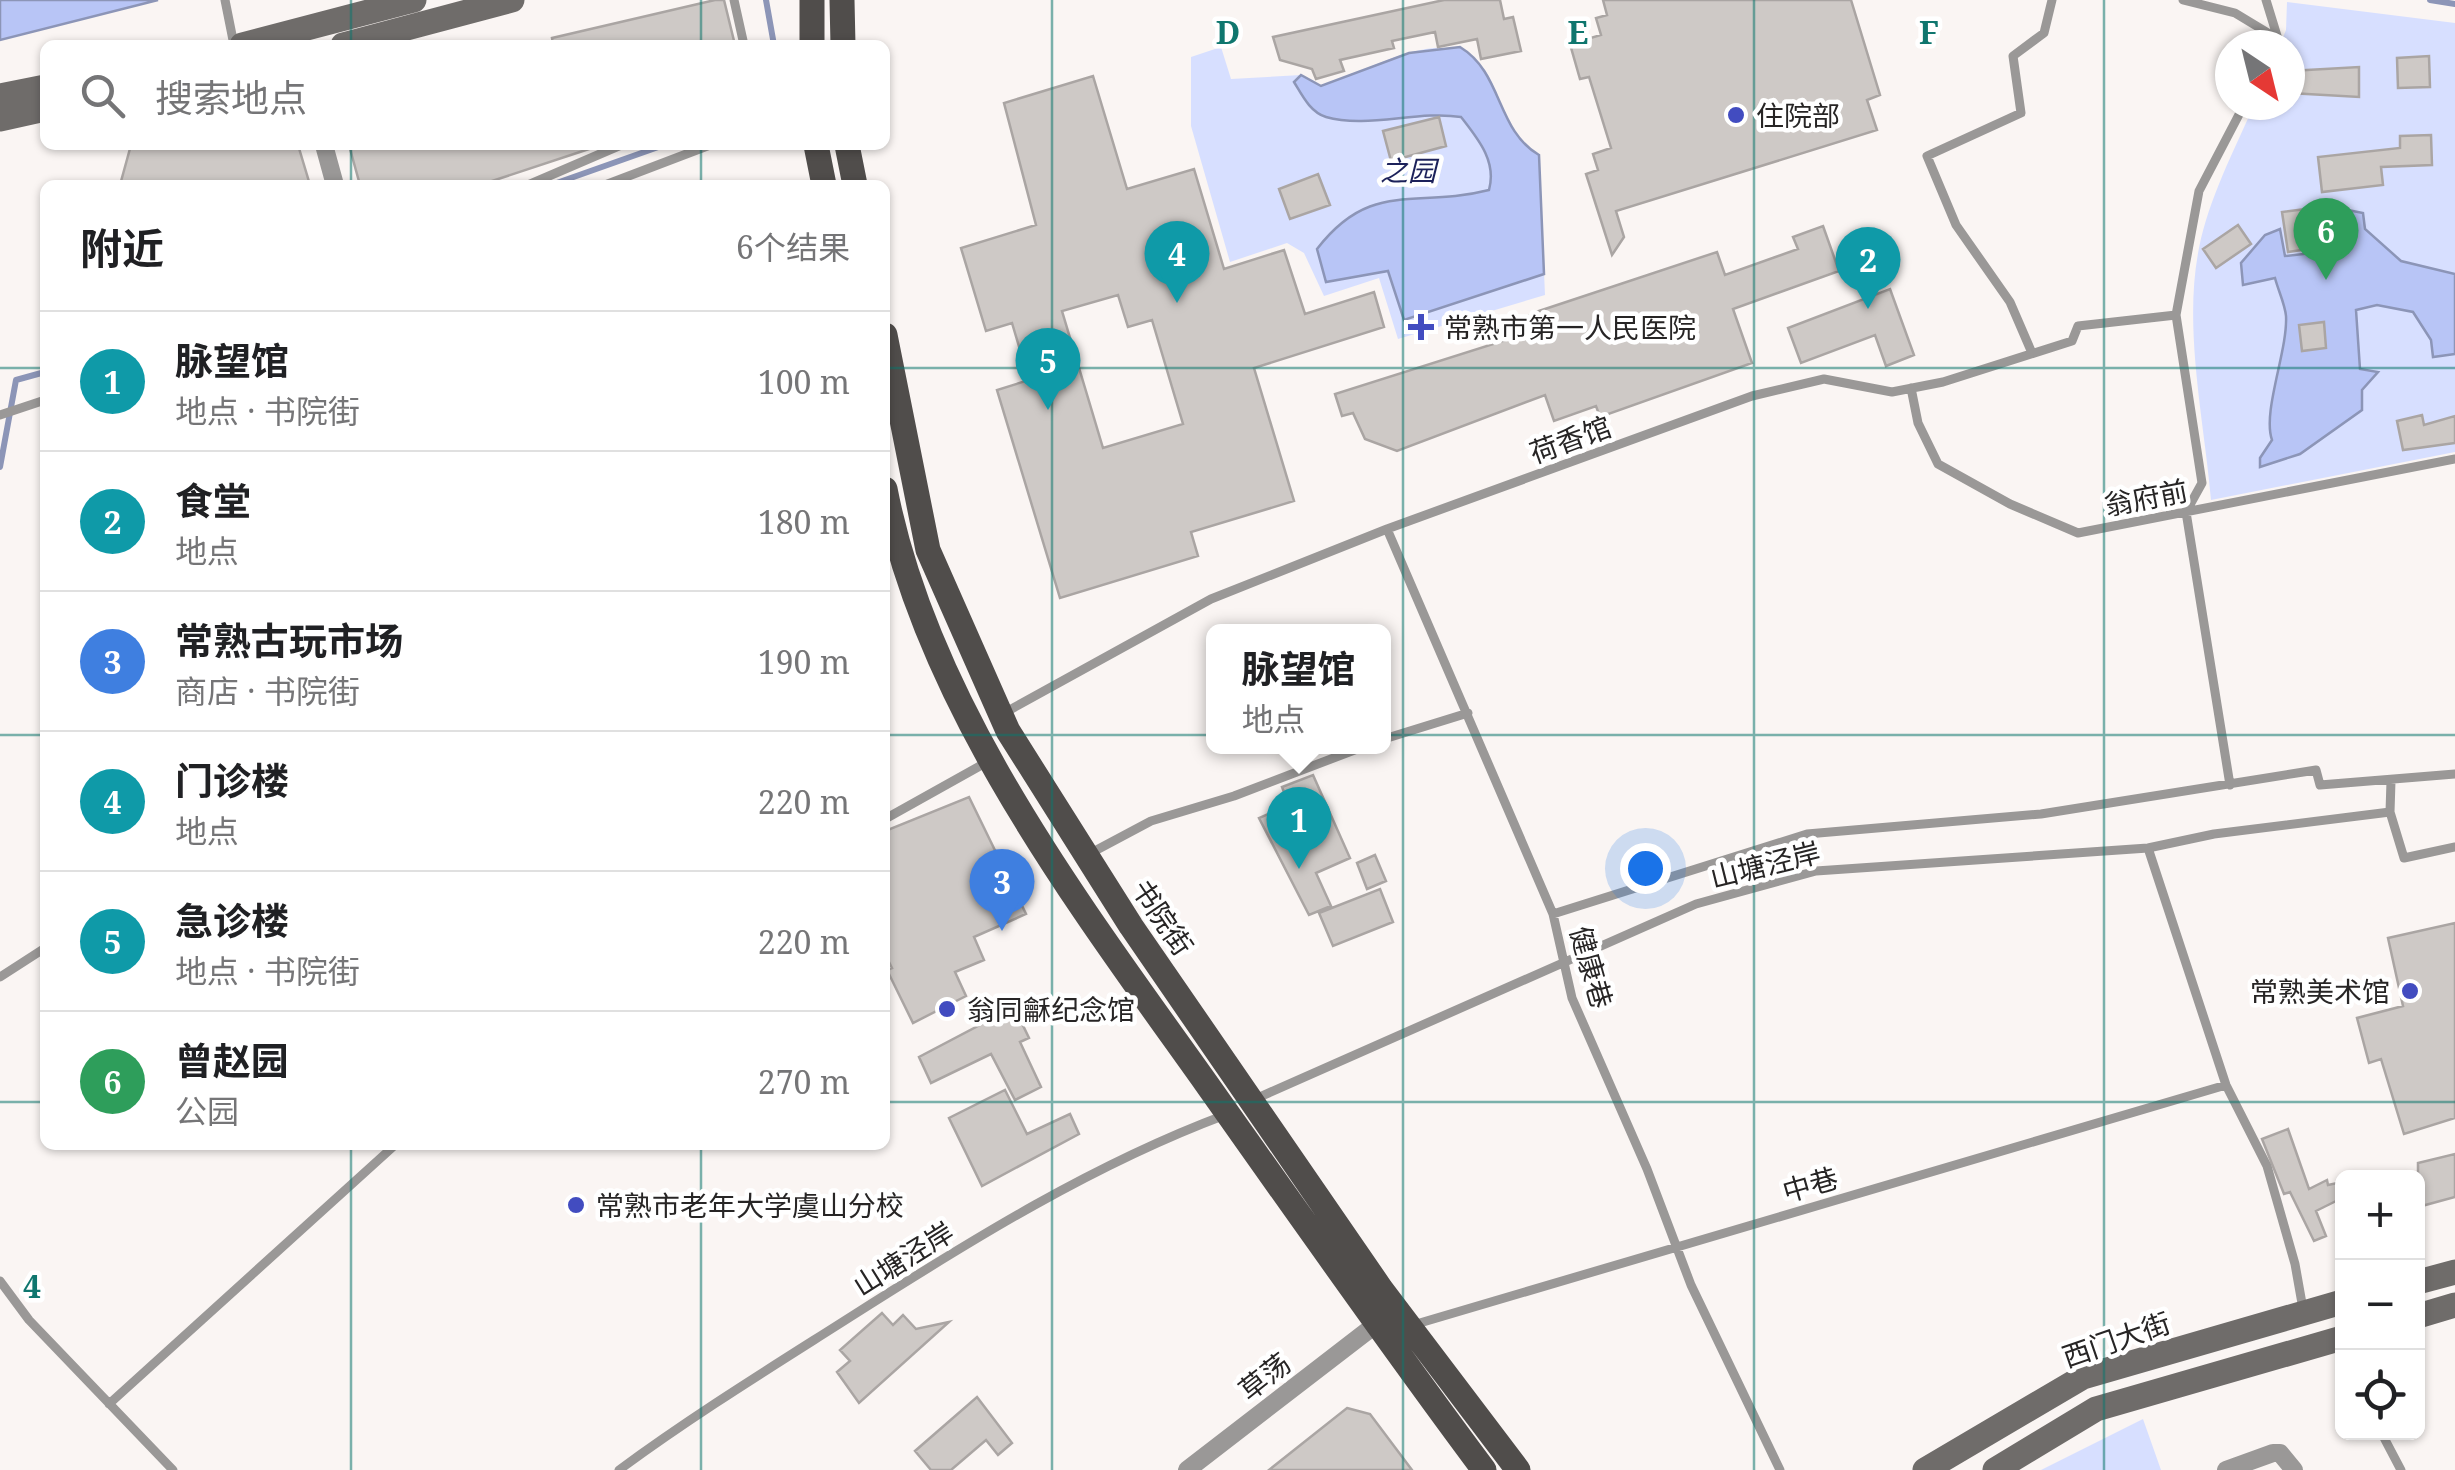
<!DOCTYPE html>
<html lang="zh">
<meta charset="utf-8">
<style>
:root{--surface:#fff;--page:#f6f6f6;--text:#202124;--muted:#757577;--line:#e0e0e0;--accent:#0b8043}
body{margin:0;font-family:"Noto Serif","Noto Sans SC",serif;background:var(--page);color:var(--text)}
.controls{position:absolute;right:30px;bottom:30px;display:grid;overflow:hidden;border-radius:15px;box-shadow:0 2px 8px #0004}
.controls button{width:90px;height:90px;display:grid;place-items:center;padding:0;border:0;border-bottom:2px solid var(--line);background:var(--surface);color:var(--text);font:50px sans-serif}
.compass{position:absolute;left:2215px;top:30px;width:90px;height:90px;border-radius:50%;background:var(--surface);box-shadow:0 2px 8px #0004;rotate:145deg}
.you{position:absolute;left:1645px;top:868px;width:35px;height:35px;margin:-25px;border:8px solid #fff;border-radius:50%;background:#1a73e8;box-shadow:0 0 0 15px #1a73e833}
.badge{display:grid;place-items:center;width:65px;height:65px;border-radius:50%;background:var(--accent);color:#fff;font-size:32px;font-weight:700}
.pin{position:absolute;translate:-50% -82px;filter:drop-shadow(0 2px 5px #0008)}
.pin::after{content:'';position:absolute;top:52px;width:35px;height:30px;background:inherit;clip-path:polygon(0 0,100% 0,50% 100%)}
.popup{position:absolute;left:1206px;top:624px;width:185px;height:130px;box-sizing:border-box;display:grid;place-content:center;border-radius:15px;background:var(--surface);filter:drop-shadow(0 2px 8px #0005);font-size:32px;white-space:nowrap;color:var(--muted)}
.popup b{font-size:38px;color:var(--text)}
.popup::after{content:'';position:absolute;left:50%;top:100%;margin-left:-20px;border:20px solid transparent;border-top-color:var(--surface)}
.list{margin:0;padding:0;list-style:none}
h2{display:flex;justify-content:space-between;align-items:center;height:130px;margin:0;padding:0 40px;font-size:42px}
h2 small{font-size:32px;font-weight:400;color:var(--muted)}
.list li{display:grid;grid-template-columns:65px 1fr auto;gap:30px;align-items:center;box-sizing:border-box;height:140px;padding:0 40px;border-top:2px solid var(--line)}
.list b{display:block;font-size:38px;white-space:nowrap}
.list p{margin:0;font-size:32px;white-space:nowrap;color:var(--muted)}
.list em{font-size:32px;font-style:normal;color:var(--muted)}
.icon{flex:none;width:55px;height:55px;fill:none;stroke:currentColor;stroke-width:2;stroke-linecap:round;stroke-linejoin:round}
.map{position:relative;flex:none;width:2455px;height:1470px;overflow:hidden}
.search{position:absolute;background:var(--surface);box-shadow:0 2px 8px #0004;left:40px;top:40px;width:850px;height:110px;display:flex;align-items:center;gap:25px;box-sizing:border-box;padding:0 35px;border-radius:15px;color:var(--muted);font-size:38px}
.panel{position:absolute;background:var(--surface);box-shadow:0 2px 8px #0004;left:40px;top:180px;width:850px;height:970px;border-radius:15px}
.map>svg:first-child{display:block}
.green{fill:#d7dfff}
.water{fill:#b8c5f6;stroke:#8c95b7;stroke-width:2.5}
.lines{fill:none;stroke-linecap:round;stroke-linejoin:round}
.stream{stroke:#8c95b7;stroke-width:6}
.building{fill:#cec9c6;stroke:#aaa5a3;stroke-width:2.5;fill-rule:evenodd}
.lane{stroke:#9a9897;stroke-width:9}
.street{stroke:#9a9897;stroke-width:18}
.secondary{stroke:#6f6c6a;stroke-width:25}
.primary{stroke:#504d4b;stroke-width:25}
.grid{fill:none;stroke:#0f766e;stroke-width:2.5;stroke-opacity:0.55}
.poi-dot{fill:#424cc0;stroke:#fff;stroke-width:4}
.labels{text-anchor:middle;dominant-baseline:central;stroke-width:9;stroke-linejoin:round;paint-order:stroke}
.poi-label{font-size:28px;fill:#272525;stroke:#fff;text-anchor:start}
.park-label{font-size:28px;font-style:italic;fill:#1c215a;stroke:#fff}
.street-label{font-size:28px;fill:#272525;stroke:#fff}
.grid-label{font-size:32px;text-anchor:middle;font-weight:bold;fill:#0f766e;stroke:#fff;stroke-width:9;stroke-linejoin:round;paint-order:stroke}
</style>
<div class="map">
<svg width="2455" height="1470" viewBox="0 0 2455 1470">
<rect width="100%" height="100%" fill="#faf5f3"/>
<path class="green" d="M2287 2 2455 23V452L2211 500C2204 419 2183 328 2199 248 2209 198 2234 151 2254 105H2290V45H2280L2286 30Z
M1221 47 1231 79 1301 75 1320 86C1379 69 1465 6 1496 92 1506 119 1514 140 1539 155L1545 295 1398 339 1379 278 1324 296 1304 253 1287 243 1230 262 1191 126V57Z
M2143 1419 2161 1470H2041Z"/>
<path class="water" d="M0 0H158L0 40Z
M1460 47C1503 73 1496 130 1539 155L1544 274 1404 320 1388 271 1326 282 1317 249C1371 179 1415 209 1489 190 1497 161 1478 139 1461 117 1418 110 1367 129 1326 117 1310 112 1302 95 1294 82L1301 75 1321 86 1409 53Z
M2348 210 2363 213 2365 229 2401 261 2455 274V354L2433 357 2431 340 2413 312 2377 305 2356 310 2360 369 2378 372 2362 390V410L2300 454 2260 467V458L2272 440C2262 412 2288 350 2286 316 2285 304 2278 290 2275 278L2243 285 2241 263 2265 235 2280 229 2285 256 2330 251 2332 223Z"/>
<g class="lines">
<path class="stream" d="M766 0 774 45
M2430 0 2455 4
M551 185 664 145
M0 467 16 380 45 372"/>
</g>
<path class="building" d="M715 0H724L735 45H553L552 38Z
M1444 0H1500L1504 19 1513 17 1521 51 1481 59 1477 39 1438 47 1435 32 1392 41 1394 48 1340 60 1344 71 1316 79 1312 69 1280 60 1273 37Z
M1603 0H1851L1880 95 1867 100 1877 130 1616 211 1624 237 1612 255 1586 174 1598 170 1593 154 1611 148 1589 77 1580 79 1570 44 1601 35 1596 18 1607 15Z
M2429 56 2430 87 2398 88 2397 58Z
M2359 67V97L2290 93V71Z
M1093 76 1127 189 1194 169 1224 269 1284 250 1305 314 1374 292 1384 327 1254 368 1294 501 1191 532 1198 556 1060 598 997 390 1029 380 1012 323 986 331 961 248 1036 225 1004 103ZM1118 295 1128 327 1152 320 1183 424 1103 448 1062 311Z
M1439 117 1446 146 1391 161 1383 131Z
M2431 135 2432 165 2381 167 2383 185 2322 192 2318 157 2400 148V136Z
M131 145H298L310 185H120Z
M349 145H598V146L480 185H360Z
M1318 174 1330 205 1290 219 1279 189Z
M2322 207 2328 246 2288 252 2282 212Z
M2238 225 2251 244 2216 268 2203 249Z
M1823 226 1839 271 1733 309 1752 363 1600 417 1596 406 1554 421 1545 395 1397 451 1365 439 1353 413 1342 416 1335 394 1506 340 1521 320 1539 311 1717 252 1725 275 1798 249 1793 237Z
M1890 289 1914 355 1886 366 1875 335 1801 363 1788 328Z
M2324 322 2326 348 2302 351 2299 325Z
M2422 415 2424 425 2455 416V443L2403 450 2397 421Z
M1313 775 1350 858 1316 873 1331 906 1309 915 1259 818 1289 805 1282 787Z
M969 797 1026 914 974 937 984 960 955 972 966 996 913 1023 887 970 892 968 885 954V831Z
M1375 855 1386 881 1367 889 1357 863Z
M1380 889 1393 922 1333 946 1319 913Z
M2455 923V1118L2404 1134 2381 1059 2369 1063 2357 1018 2403 1006 2388 938Z
M1014 1007 1029 1038 1020 1042 1041 1087 1015 1100 991 1054 931 1083 919 1057Z
M1005 1090 1027 1134 1070 1114 1079 1134 982 1186 949 1118Z
M2288 1129 2309 1189 2327 1180 2328 1185 2342 1182V1198L2316 1211 2326 1236 2314 1241 2290 1192 2284 1194 2262 1139Z
M2455 1154V1197L2418 1207V1163Z
M882 1313 893 1325 903 1315 916 1329 949 1322 859 1403 837 1372 850 1361 840 1350Z
M977 1397 1012 1443 998 1455 986 1440 951 1470H931L915 1451Z
M1347 1408 1370 1414 1412 1470H1269Z"/>
<g class="lines">
<path class="lane" d="M225 0 234 45
M734 0 744 45
M2183 0 2235 13 2278 39
M2266 0 2278 39 2274 45
M528 185 621 145
M605 185 710 145
M2032 353 2010 302 1956 225 1927 156 2021 113 2013 56 2044 33 2052 0
M1911 388 1918 423 1938 464 2010 504 2078 533 2455 459
M0 415 45 400
M1387 529 1553 914 1572 998 1647 1169 1691 1285 1780 1470
M1004 713 1211 599 1387 529 1752 396 1824 379 1892 392 1943 382 2072 341 2078 326 2176 315
M1384 739 1468 713
M2230 785 2186 512 2202 483 2176 315 2199 191 2244 105
M2390 812 2391 781
M885 819 987 762
M2148 848 2226 1085 2267 1166 2295 1264 2303 1309
M1089 854 1151 821 1234 796 1365 746
M1553 914 1807 834 2041 814 2316 770 2320 785 2455 774
M0 977 45 948
M1255 1099 1696 904 1816 871 2148 848 2214 834 2390 812 2404 858 2455 847
M0 1281 29 1320 173 1470
M1413 1325 2226 1085
M109 1404 395 1145
M2381 1432 2401 1470
M619 1470C695 1414 775 1365 855 1314 973 1239 1094 1164 1225 1115"/>
<path class="street" d="M324 145 335 185
M1187 1470 1375 1325
M2226 1470 2273 1453H2280L2294 1470"/>
<path class="secondary" d="M242 45 414 0
M343 45 512 0
M0 96 45 87
M0 119 45 109
M2418 1282 2455 1272
M2418 1316 2455 1305
M1925 1470 2083 1377 2342 1302
M1995 1470 2096 1409 2342 1338"/>
<path class="primary" d="M812 0V45
M842 0 843 45
M816 145 824 185
M847 145 855 185
M885 335 928 550 1008 731 1131 926 1381 1289 1518 1470
M885 489C927 706 1080 906 1206 1083 1298 1213 1389 1343 1484 1470"/>
</g>
<path class="grid" d="M351 0V45M701 0V45M1052 0V1470M1403 0V1470M1754 0V1470M2104 0V1470M351 145V185M701 145V185M0 368H45M885 368H2455M0 735H45M885 735H2455M0 1102H45M885 1102H2455M351 1145V1470M701 1145V1470"/>
<g class="poi-dot">
<circle cx="1736" cy="115" r="10"/>
<path d="M1416 312h10v10h10v10h-10v10h-10v-10h-10v-10h10z"/>
<circle cx="2410" cy="991" r="10"/>
<circle cx="947" cy="1009" r="10"/>
<circle cx="576" cy="1205" r="10"/>
</g>
<g class="labels">
<g class="poi-label">
<text x="1756" y="115">住院部</text>
<text x="1444" y="327">常熟市第一人民医院</text>
<text x="2390" y="991" text-anchor="end">常熟美术馆</text>
<text x="967" y="1009">翁同龢纪念馆</text>
<text x="596" y="1205">常熟市老年大学虞山分校</text>
</g>
<g class="park-label">
<text x="1408" y="170">之园</text>
</g>
<g class="street-label">
<text transform="translate(1570 439) rotate(-20)">荷香馆</text>
<text transform="translate(2146 497) rotate(-11)">翁府前</text>
<text transform="translate(1765 864) rotate(-14)">山塘泾岸</text>
<text transform="translate(1163 917) rotate(56)">书院街</text>
<text transform="translate(1592 967) rotate(74)">健康巷</text>
<text transform="translate(1810 1184) rotate(-16)">中巷</text>
<text transform="translate(903 1258) rotate(-32)">山塘泾岸</text>
<text transform="translate(2116 1339) rotate(-19)">西门大街</text>
<text transform="translate(1264 1376) rotate(-38)">草荡</text>
</g>
</g>
<g class="grid-label">
<text x="1228" y="44">D</text>
<text x="1578" y="44">E</text>
<text x="1929" y="44">F</text>
<text x="32" y="1298">4</text>
</g>
</svg>
<div class="controls">
<button>+</button>
<button>−</button>
<button><svg class="icon" aria-label="locate" viewBox="0 0 24 24"><circle cx="12" cy="12" r="6"/><path d="M12 2v4M12 18v4M2 12h4M18 12h4"/></svg></button>
</div>
<svg class="compass" viewBox="-18 -18 36 36"><path d="M0-13l5 13h-10z" fill="#e53935"/><path d="M0 13l5-13h-10z" fill="#757577"/></svg>
<div class="you"></div>
<div class="pin badge" style="left:1299px;top:869px;background:#0f9aa8">1</div>
<div class="popup"><b>脉望馆</b>地点</div>
<div class="pin badge" style="left:1868px;top:309px;background:#0f9aa8">2</div>
<div class="pin badge" style="left:1002px;top:931px;background:#3f7fe0">3</div>
<div class="pin badge" style="left:1177px;top:303px;background:#0f9aa8">4</div>
<div class="pin badge" style="left:1048px;top:410px;background:#0f9aa8">5</div>
<div class="pin badge" style="left:2326px;top:280px;background:#2e9e5b">6</div>
<div class="search"><svg class="icon" aria-label="search" viewBox="0 0 24 24"><circle cx="10" cy="10" r="6"/><path d="M15 15l6 6"/></svg>搜索地点</div>
<section class="panel">
<h2>附近<small>6个结果</small></h2>
<ul class="list">
<li><span class="badge" style="background:#0f9aa8">1</span><div><b>脉望馆</b><p>地点 · 书院街</p></div><em>100 m</em></li>
<li><span class="badge" style="background:#0f9aa8">2</span><div><b>食堂</b><p>地点</p></div><em>180 m</em></li>
<li><span class="badge" style="background:#3f7fe0">3</span><div><b>常熟古玩市场</b><p>商店 · 书院街</p></div><em>190 m</em></li>
<li><span class="badge" style="background:#0f9aa8">4</span><div><b>门诊楼</b><p>地点</p></div><em>220 m</em></li>
<li><span class="badge" style="background:#0f9aa8">5</span><div><b>急诊楼</b><p>地点 · 书院街</p></div><em>220 m</em></li>
<li><span class="badge" style="background:#2e9e5b">6</span><div><b>曾赵园</b><p>公园</p></div><em>270 m</em></li>
</ul>
</section>
</div>
